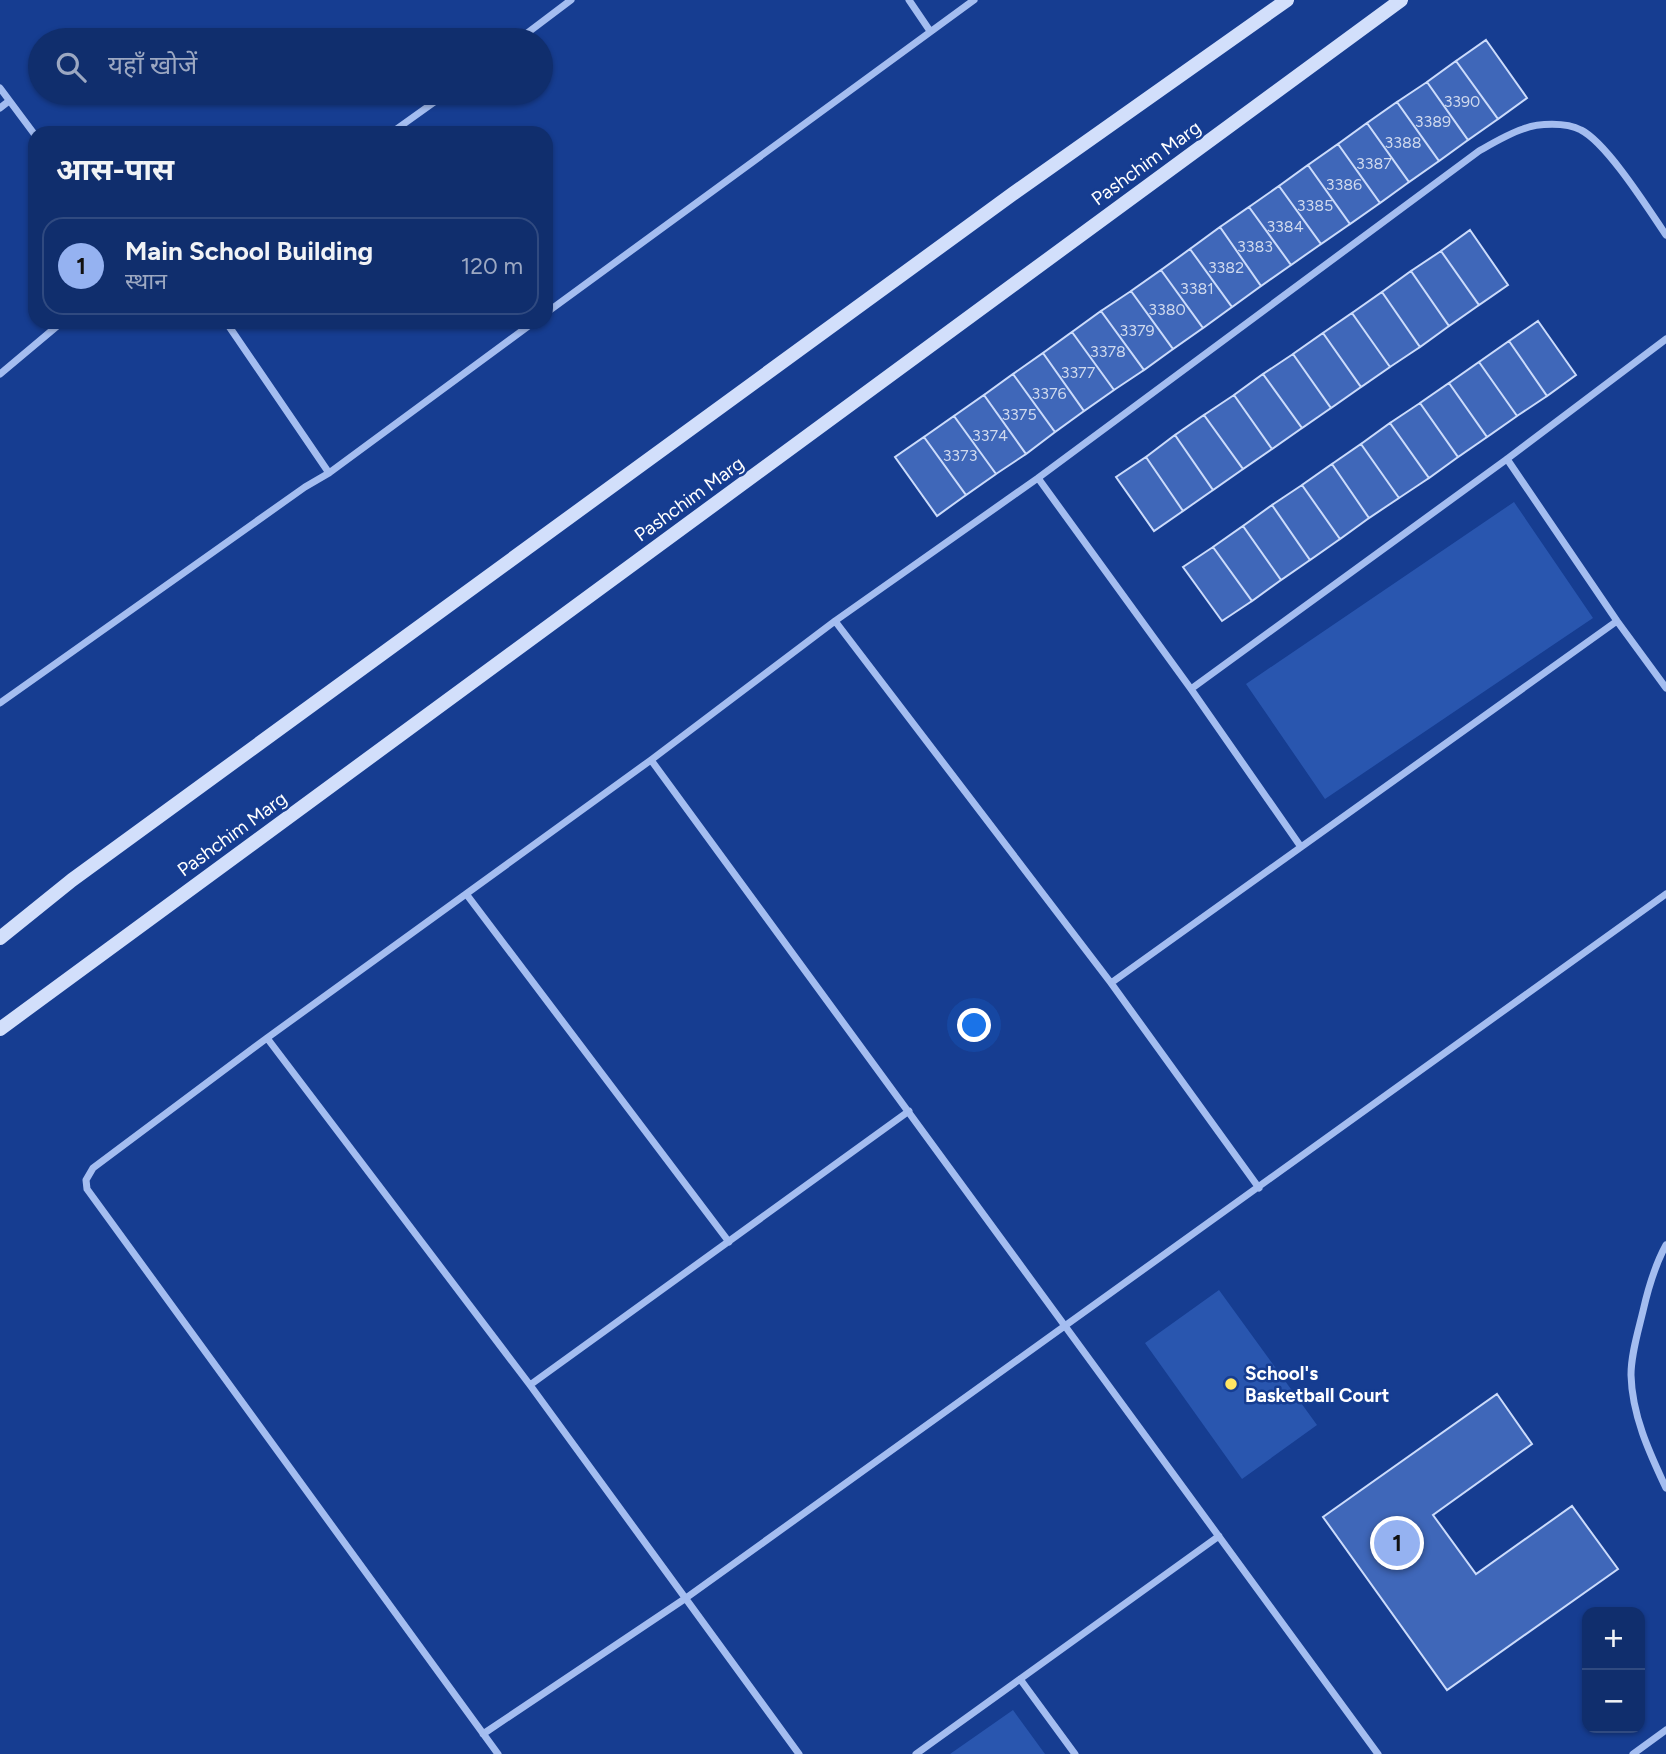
<!DOCTYPE html>
<html lang="hi">
<meta charset="utf-8">
<style>
:root{--surface:#102e6d;--page:#193672;--text:#f1f3f6;--muted:#9ca8c2;--line:#304a80;--accent:#95b2f1}
body{margin:0;font-family:Figtree,"Noto Sans Devanagari",sans-serif;background:var(--page);color:var(--text)}
.controls{position:absolute;right:21px;bottom:21px;display:grid;overflow:hidden;border-radius:14px;box-shadow:0 2px 5px #0004}
.controls button{width:63px;height:63px;display:grid;place-items:center;padding:0;border:0;border-bottom:2px solid var(--line);background:var(--surface);color:var(--text);font:35px sans-serif}
.you{position:absolute;left:975px;top:1026px;width:24px;height:24px;margin:-18px;border:5px solid #fff;border-radius:50%;background:#1a73e8;box-shadow:0 0 0 10px #1a73e833}
.badge{display:grid;place-items:center;width:46px;height:46px;border-radius:50%;background:var(--accent);color:#111;font-size:23px;font-weight:700}
.pin{position:absolute;translate:-50% -50%;border:4px solid #fff;box-shadow:0 2px 7px #0006}
.list{margin:0;padding:0;list-style:none}
h2{display:flex;justify-content:space-between;align-items:center;height:91px;margin:0;padding:0 28px;font-size:30px}
h2 small{font-size:23px;font-weight:400;color:var(--muted)}
.list li{display:grid;grid-template-columns:46px 1fr auto;gap:21px;align-items:center;box-sizing:border-box;height:98px;margin:0 14px 14px;padding:0 14px;border:2px solid var(--line);border-radius:21px}
.list b{display:block;font-size:26px;white-space:nowrap}
.list p{margin:0;font-size:23px;white-space:nowrap;color:var(--muted)}
.list em{font-size:23px;font-style:normal;color:var(--muted)}
.icon{flex:none;width:38px;height:38px;fill:none;stroke:currentColor;stroke-width:2;stroke-linecap:round;stroke-linejoin:round}
.map{position:relative;flex:none;width:1666px;height:1754px;overflow:hidden}
.search{position:absolute;background:var(--surface);box-shadow:0 2px 5px #0004;left:28px;top:28px;width:525px;height:77px;display:flex;align-items:center;gap:18px;box-sizing:border-box;padding:0 24px;border-radius:38px;color:var(--muted);font-size:26px}
.panel{position:absolute;background:var(--surface);box-shadow:0 2px 5px #0004;left:28px;top:126px;width:525px;height:203px;border-radius:21px}
.map>svg:first-child{display:block}
.green{fill:#2956af}
.building{fill:#3f67b9;stroke:#cbdbfb;stroke-width:2}
.lines{fill:none;stroke-linecap:round;stroke-linejoin:round}
.street{stroke:#a4bdf0;stroke-width:7}
.secondary{stroke:#d2dffb;stroke-width:14}
.poi-dot{fill:#ffe563;stroke:#163d91;stroke-width:2.5}
.labels{text-anchor:middle;dominant-baseline:central;stroke-width:5;stroke-linejoin:round;paint-order:stroke}
.number-label{font-size:16px;fill:#cfd9ee}
.street-label{font-size:19px;fill:#fff;stroke:#163d91}
.poi-label{font-size:19px;font-weight:bold;fill:#fff;stroke:#163d91;text-anchor:start}
</style>
<div class="map">
<svg width="1666" height="1754" viewBox="0 0 1666 1754">
<rect width="100%" height="100%" fill="#163d91"/>
<path class="green" d="M1514 502 1593 618 1325 799 1246 684Z
M1219 1290 1317 1425 1242 1479 1145 1343Z
M1013 1710 1045 1754H950Z"/>
<path class="building" d="M1486 40 1527 98 1498 119 1456 61Z
M1456 61 1498 119 1468 140 1427 82Z
M1427 82 1468 140 1439 161 1397 102Z
M1397 102 1439 161 1409 182 1367 123Z
M1367 123 1409 182 1380 203 1338 144Z
M1338 144 1380 203 1350 224 1308 165Z
M1308 165 1350 224 1321 244 1279 186Z
M1279 186 1321 244 1291 265 1249 207Z
M1249 207 1291 265 1261 286 1220 227Z
M1220 227 1261 286 1232 307 1190 249Z
M1470 230 1508 285 1479 305 1441 251Z
M1190 249 1232 307 1203 328 1161 270Z
M1441 251 1479 305 1449 326 1411 271Z
M1161 270 1203 328 1173 349 1131 291Z
M1411 271 1449 326 1420 347 1382 292Z
M1131 291 1173 349 1144 370 1101 311Z
M1382 292 1420 347 1390 367 1352 313Z
M1101 311 1144 370 1114 390 1072 332Z
M1352 313 1390 367 1361 387 1323 333Z
M1538 321 1576 375 1547 396 1509 341Z
M1072 332 1114 390 1084 411 1043 353Z
M1323 333 1361 387 1331 408 1293 354Z
M1509 341 1547 396 1517 416 1479 362Z
M1043 353 1084 411 1055 432 1013 374Z
M1293 354 1331 408 1302 428 1263 374Z
M1479 362 1517 416 1487 437 1449 383Z
M1013 374 1055 432 1026 454 984 395Z
M1263 374 1302 428 1272 449 1234 395Z
M1449 383 1487 437 1458 457 1420 403Z
M984 395 1026 454 996 474 954 416Z
M1234 395 1272 449 1243 469 1204 415Z
M1420 403 1458 457 1429 478 1390 423Z
M1204 415 1243 469 1213 490 1175 435Z
M954 416 996 474 966 495 924 437Z
M1390 423 1429 478 1399 498 1361 444Z
M1175 435 1213 490 1183 511 1146 457Z
M924 437 966 495 937 516 895 457Z
M1361 444 1399 498 1369 518 1332 464Z
M1146 457 1183 511 1154 531 1116 477Z
M1332 464 1369 518 1340 539 1302 485Z
M1302 485 1340 539 1310 560 1272 505Z
M1272 505 1310 560 1281 580 1243 526Z
M1243 526 1281 580 1252 601 1213 547Z
M1213 547 1252 601 1222 621 1183 567Z
M1497 1394 1532 1444 1433 1515 1476 1574 1572 1506 1618 1569 1447 1690 1323 1517Z"/>
<g class="lines">
<path class="street" d="M909 0 930 31
M518 40 571 0
M0 88 35 135
M0 108 9 101
M391 133 447 93
M546 313 974 0
M226 322 329 473
M0 374 62 322
M1507 459 1617 621 1666 688
M1038 478 1191 689 1301 847
M835 621 1111 983 1259 1188
M1191 689 1507 459 1666 339
M0 703 305 487 329 473 534 322
M651 760 1378 1754
M467 895 729 1242
M1111 983 1617 621
M267 1038 530 1385 799 1754
M1666 1245C1655 1265 1648 1289 1643 1311 1638 1332 1631 1354 1631 1375 1632 1415 1649 1452 1666 1488
M530 1385 909 1111
M1020 1679 1075 1754
M483 1734 686 1598 1666 894
M498 1754 87 1189 86 1180 93 1168 267 1038 651 760 835 621 1038 478 1479 151C1493 143 1508 134 1523 129 1538 123 1566 122 1581 130 1607 143 1649 210 1666 235
M916 1754 1219 1536
M1633 1754 1666 1730"/>
<path class="secondary" d="M0 938 72 880 1014 193 1287 0
M0 1029 1401 0"/>
</g>
<circle class="poi-dot" cx="1231" cy="1384" r="7"/>
<g class="labels">
<g class="number-label">
<text x="1462" y="101">3390</text>
<text x="1433" y="121">3389</text>
<text x="1403" y="142">3388</text>
<text x="1374" y="163">3387</text>
<text x="1344" y="184">3386</text>
<text x="1315" y="205">3385</text>
<text x="1285" y="226">3384</text>
<text x="1255" y="246">3383</text>
<text x="1226" y="267">3382</text>
<text x="1197" y="288">3381</text>
<text x="1167" y="309">3380</text>
<text x="1137" y="330">3379</text>
<text x="1108" y="351">3378</text>
<text x="1078" y="372">3377</text>
<text x="1049" y="393">3376</text>
<text x="1019" y="414">3375</text>
<text x="990" y="435">3374</text>
<text x="960" y="455">3373</text>
</g>
<g class="street-label">
<text transform="translate(1146 163) rotate(-36)">Pashchim Marg</text>
<text transform="translate(689 499) rotate(-36)">Pashchim Marg</text>
<text transform="translate(232 834) rotate(-36)">Pashchim Marg</text>
</g>
<g class="poi-label">
<text x="1245" y="1373">School's<tspan x="1245" dy="22">Basketball Court</tspan></text>
</g>
</g>
</svg>
<div class="controls">
<button>+</button>
<button>−</button>
</div>
<div class="you"></div>
<div class="pin badge" style="left:1397px;top:1543px">1</div>
<div class="search"><svg class="icon" aria-label="search" viewBox="0 0 24 24"><circle cx="10" cy="10" r="6"/><path d="M15 15l6 6"/></svg>यहाँ खोजें</div>
<section class="panel">
<h2>आस-पास<small></small></h2>
<ul class="list">
<li><span class="badge">1</span><div><b>Main School Building</b><p>स्थान</p></div><em>120 m</em></li>
</ul>
</section>
</div>
